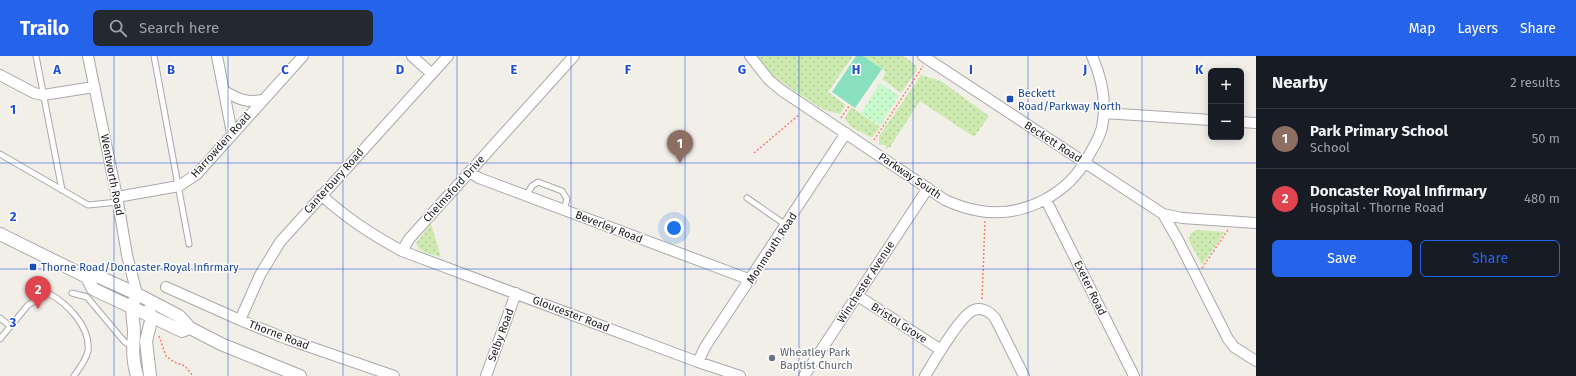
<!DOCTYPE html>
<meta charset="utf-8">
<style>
:root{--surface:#171b24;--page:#242831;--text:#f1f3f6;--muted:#9ea1a6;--line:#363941;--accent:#2563eb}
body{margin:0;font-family:"Fira Sans",sans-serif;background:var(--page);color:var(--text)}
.controls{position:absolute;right:12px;top:12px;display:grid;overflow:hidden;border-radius:6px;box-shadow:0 2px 10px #0003}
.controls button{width:36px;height:36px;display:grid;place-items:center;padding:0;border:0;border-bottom:1px solid var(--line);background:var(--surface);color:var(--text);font:20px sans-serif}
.you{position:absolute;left:674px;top:172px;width:14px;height:14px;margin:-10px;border:3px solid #fff;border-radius:50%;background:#1a73e8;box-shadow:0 0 0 6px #1a73e833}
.badge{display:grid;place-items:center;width:26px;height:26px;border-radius:50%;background:var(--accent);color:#fff;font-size:13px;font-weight:700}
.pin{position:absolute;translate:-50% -33px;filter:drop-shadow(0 1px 2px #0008)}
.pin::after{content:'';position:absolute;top:21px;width:14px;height:12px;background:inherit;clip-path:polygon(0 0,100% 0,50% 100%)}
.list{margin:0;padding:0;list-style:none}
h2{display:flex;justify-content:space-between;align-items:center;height:52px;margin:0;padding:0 16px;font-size:17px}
h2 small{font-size:13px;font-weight:400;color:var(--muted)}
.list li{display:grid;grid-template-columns:26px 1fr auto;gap:12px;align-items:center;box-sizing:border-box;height:60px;padding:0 16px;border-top:1px solid var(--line)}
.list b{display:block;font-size:15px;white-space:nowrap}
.list p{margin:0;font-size:13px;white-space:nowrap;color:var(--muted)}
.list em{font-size:13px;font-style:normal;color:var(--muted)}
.actions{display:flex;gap:8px;padding:12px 16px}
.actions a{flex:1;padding:9px 0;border:1px solid var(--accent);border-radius:6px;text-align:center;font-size:14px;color:var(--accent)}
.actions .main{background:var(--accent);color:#fff}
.icon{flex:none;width:22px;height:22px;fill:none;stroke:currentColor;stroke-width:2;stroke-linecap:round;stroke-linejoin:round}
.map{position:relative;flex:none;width:1256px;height:320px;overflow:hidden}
header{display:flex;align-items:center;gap:24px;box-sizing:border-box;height:56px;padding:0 20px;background:var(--accent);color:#fff}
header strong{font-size:19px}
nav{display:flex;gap:22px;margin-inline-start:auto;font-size:14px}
.search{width:280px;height:36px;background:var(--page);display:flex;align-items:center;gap:10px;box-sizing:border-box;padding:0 14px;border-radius:6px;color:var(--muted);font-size:15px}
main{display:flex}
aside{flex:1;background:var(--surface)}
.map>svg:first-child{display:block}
.grass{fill:url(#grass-dots)}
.park{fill:url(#park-dots)}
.pitch{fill:#88e0be}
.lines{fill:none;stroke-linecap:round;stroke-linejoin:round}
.service-casing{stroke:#a9a9a9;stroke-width:7}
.minor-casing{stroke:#a9a9a9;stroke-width:12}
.tertiary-casing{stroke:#a9a9a9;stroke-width:14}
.path{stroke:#fa8072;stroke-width:1.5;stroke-dasharray:2 2;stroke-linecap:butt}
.service{stroke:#fff;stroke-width:5}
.minor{stroke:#fff;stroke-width:10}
.tertiary{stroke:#fff;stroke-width:12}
.grid{fill:none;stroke:#1d4ed8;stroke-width:1;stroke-opacity:0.55}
.transit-dot{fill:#1a4fb4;stroke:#fff;stroke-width:1.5}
.worship-dot{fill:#6b7280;stroke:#fff;stroke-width:1.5}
.labels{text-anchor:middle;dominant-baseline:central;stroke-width:3;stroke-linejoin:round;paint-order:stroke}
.transit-label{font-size:11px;fill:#164399;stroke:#fff;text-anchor:start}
.street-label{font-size:11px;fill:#222;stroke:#fff}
.worship-label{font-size:11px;fill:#5b616d;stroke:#fff;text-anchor:start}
.grid-label{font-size:13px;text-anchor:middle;font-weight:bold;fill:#1d4ed8;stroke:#fff;stroke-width:3;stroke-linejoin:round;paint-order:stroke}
</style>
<header>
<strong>Trailo</strong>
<div class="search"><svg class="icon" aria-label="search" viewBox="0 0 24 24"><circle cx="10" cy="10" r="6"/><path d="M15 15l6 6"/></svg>Search here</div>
<nav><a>Map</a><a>Layers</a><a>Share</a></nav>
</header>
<main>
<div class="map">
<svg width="1256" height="320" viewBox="0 0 1256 320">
<defs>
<pattern id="grass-dots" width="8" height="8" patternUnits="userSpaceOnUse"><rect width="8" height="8" fill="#cdebb0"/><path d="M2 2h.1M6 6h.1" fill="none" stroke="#b0c997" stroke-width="1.8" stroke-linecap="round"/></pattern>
<pattern id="park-dots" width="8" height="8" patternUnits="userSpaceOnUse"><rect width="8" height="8" fill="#c8facc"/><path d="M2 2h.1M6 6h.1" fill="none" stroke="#acd6af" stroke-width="1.8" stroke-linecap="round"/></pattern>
</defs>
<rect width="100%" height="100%" fill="#f2efe9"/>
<path class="grass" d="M758 0H853L828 36 846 49 840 58 824 54 790 32 776 22 764 9Z
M863 0H903L916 9 917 14 901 37 882 23 886 16Z
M921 19 941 25 989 60 974 81 920 45 890 91 886 93 885 89H879V80Z
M851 51 880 71 873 81H870L850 70 845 62Z
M431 168 441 201C432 198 419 197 416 187Z
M1197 174 1225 176 1202 209 1189 185 1190 178Z"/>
<path class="park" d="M880 27 899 40 880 70 861 57Z"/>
<path class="pitch" d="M856 0H863L882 13 855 52 832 36Z"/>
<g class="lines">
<g class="service-casing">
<path id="service" d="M36 0 62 134
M154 0 189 188
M0 98 88 149 118 146
M526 140 532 130 538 126 562 135 567 143 564 154
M747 142 786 169
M72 237 87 241 123 284 126 287 133 288
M0 262 10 270
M0 283 28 249 48 237C67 247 91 271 88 295 86 304 79 313 74 320"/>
</g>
<g class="minor-casing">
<path id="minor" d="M88 0 118 146 127 199 137 238
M217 0 232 77
M412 0 432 18
M750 0 769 24 781 34 945 144C956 149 968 153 980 155 1024 162 1069 138 1089 99 1095 88 1102 78 1103 65 1106 43 1101 20 1092 0
M923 0 1163 158 1182 162 1256 167
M0 19 34 37 43 39 94 31
M224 35C239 43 245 47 263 44
M1104 57 1211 64
M1241 66 1256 67
M469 116 479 122 751 224
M321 139C348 163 371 178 402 195L409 183 574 0
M117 141 179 130 197 118 303 0
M1046 144 1134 320
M1163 158 1178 184 1228 283 1234 291 1256 305
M402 195 698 306 740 320
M166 231 240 264 287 283 394 320
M858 240 941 294
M240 264 260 219 280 186 448 0
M698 306 705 291 846 77
M486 320 516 237
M804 320 928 132
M925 320C933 307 961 258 974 254 982 251 990 256 995 262L1024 320"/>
</g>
<g class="tertiary-casing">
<path id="tertiary" d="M0 178 87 221 97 220 137 238 179 260 190 272 221 288 300 320
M87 221 93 233 182 275 190 272
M134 245C130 256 134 265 134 276 133 294 132 302 137 320
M148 255 152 261 146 285 150 320"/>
</g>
<path class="path" d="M841 62 849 50
M874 84 923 10
M754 97 800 58
M1202 212 1228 174
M982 243 985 165
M159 280 166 300 174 306 185 310 193 320"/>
<use href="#service" class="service"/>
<use href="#minor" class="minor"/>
<use href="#tertiary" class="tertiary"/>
</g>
<path class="grid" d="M114 0V320M228 0V320M343 0V320M457 0V320M571 0V320M685 0V320M799 0V320M913 0V320M1028 0V320M1142 0V320M0 107H1256M0 213H1256"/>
<g class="transit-dot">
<rect x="1006" y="39" width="8" height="8" rx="2"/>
<rect x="29" y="207" width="8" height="8" rx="2"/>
</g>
<circle class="worship-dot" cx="772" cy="302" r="4"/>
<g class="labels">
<g class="transit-label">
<text x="1018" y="37">Beckett<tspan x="1018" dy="13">Road/Parkway North</tspan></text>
<text x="41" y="211">Thorne Road/Doncaster Royal Infirmary</text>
</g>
<g class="street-label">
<text transform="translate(1053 86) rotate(33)">Beckett Road</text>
<text transform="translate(221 89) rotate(-48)">Harrowden Road</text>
<text transform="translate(112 119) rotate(79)">Wentworth Road</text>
<text transform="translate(910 120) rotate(34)">Parkway South</text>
<text transform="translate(334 125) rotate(-48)">Canterbury Road</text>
<text transform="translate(454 133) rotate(-48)">Chelmsford Drive</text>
<text transform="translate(609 171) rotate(21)">Beverley Road</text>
<text transform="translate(772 192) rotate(-57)">Monmouth Road</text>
<text transform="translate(866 226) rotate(-57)">Winchester Avenue</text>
<text transform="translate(1090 232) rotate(64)">Exeter Road</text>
<text transform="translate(571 258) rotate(21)">Gloucester Road</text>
<text transform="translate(899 267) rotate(33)">Bristol Grove</text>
<text transform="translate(279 279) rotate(21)">Thorne Road</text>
<text transform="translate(501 279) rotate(-70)">Selby Road</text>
</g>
<g class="worship-label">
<text x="780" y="296">Wheatley Park<tspan x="780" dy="13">Baptist Church</tspan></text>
</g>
</g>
<g class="grid-label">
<text x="57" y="18">A</text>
<text x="171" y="18">B</text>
<text x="285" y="18">C</text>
<text x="400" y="18">D</text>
<text x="514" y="18">E</text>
<text x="628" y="18">F</text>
<text x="742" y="18">G</text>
<text x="856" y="18">H</text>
<text x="971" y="18">I</text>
<text x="1085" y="18">J</text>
<text x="1199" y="18">K</text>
<text x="13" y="58">1</text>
<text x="13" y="165">2</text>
<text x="13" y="271">3</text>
</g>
</svg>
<div class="controls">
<button>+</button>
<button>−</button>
</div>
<div class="you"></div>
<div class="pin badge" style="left:680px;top:107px;background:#8d6e63">1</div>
<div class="pin badge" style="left:38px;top:253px;background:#e0444e">2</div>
</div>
<aside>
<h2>Nearby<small>2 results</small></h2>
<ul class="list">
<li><span class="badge" style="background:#8d6e63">1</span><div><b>Park Primary School</b><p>School</p></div><em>50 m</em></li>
<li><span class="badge" style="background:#e0444e">2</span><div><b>Doncaster Royal Infirmary</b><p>Hospital · Thorne Road</p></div><em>480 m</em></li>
</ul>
<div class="actions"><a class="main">Save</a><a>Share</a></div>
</aside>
</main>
